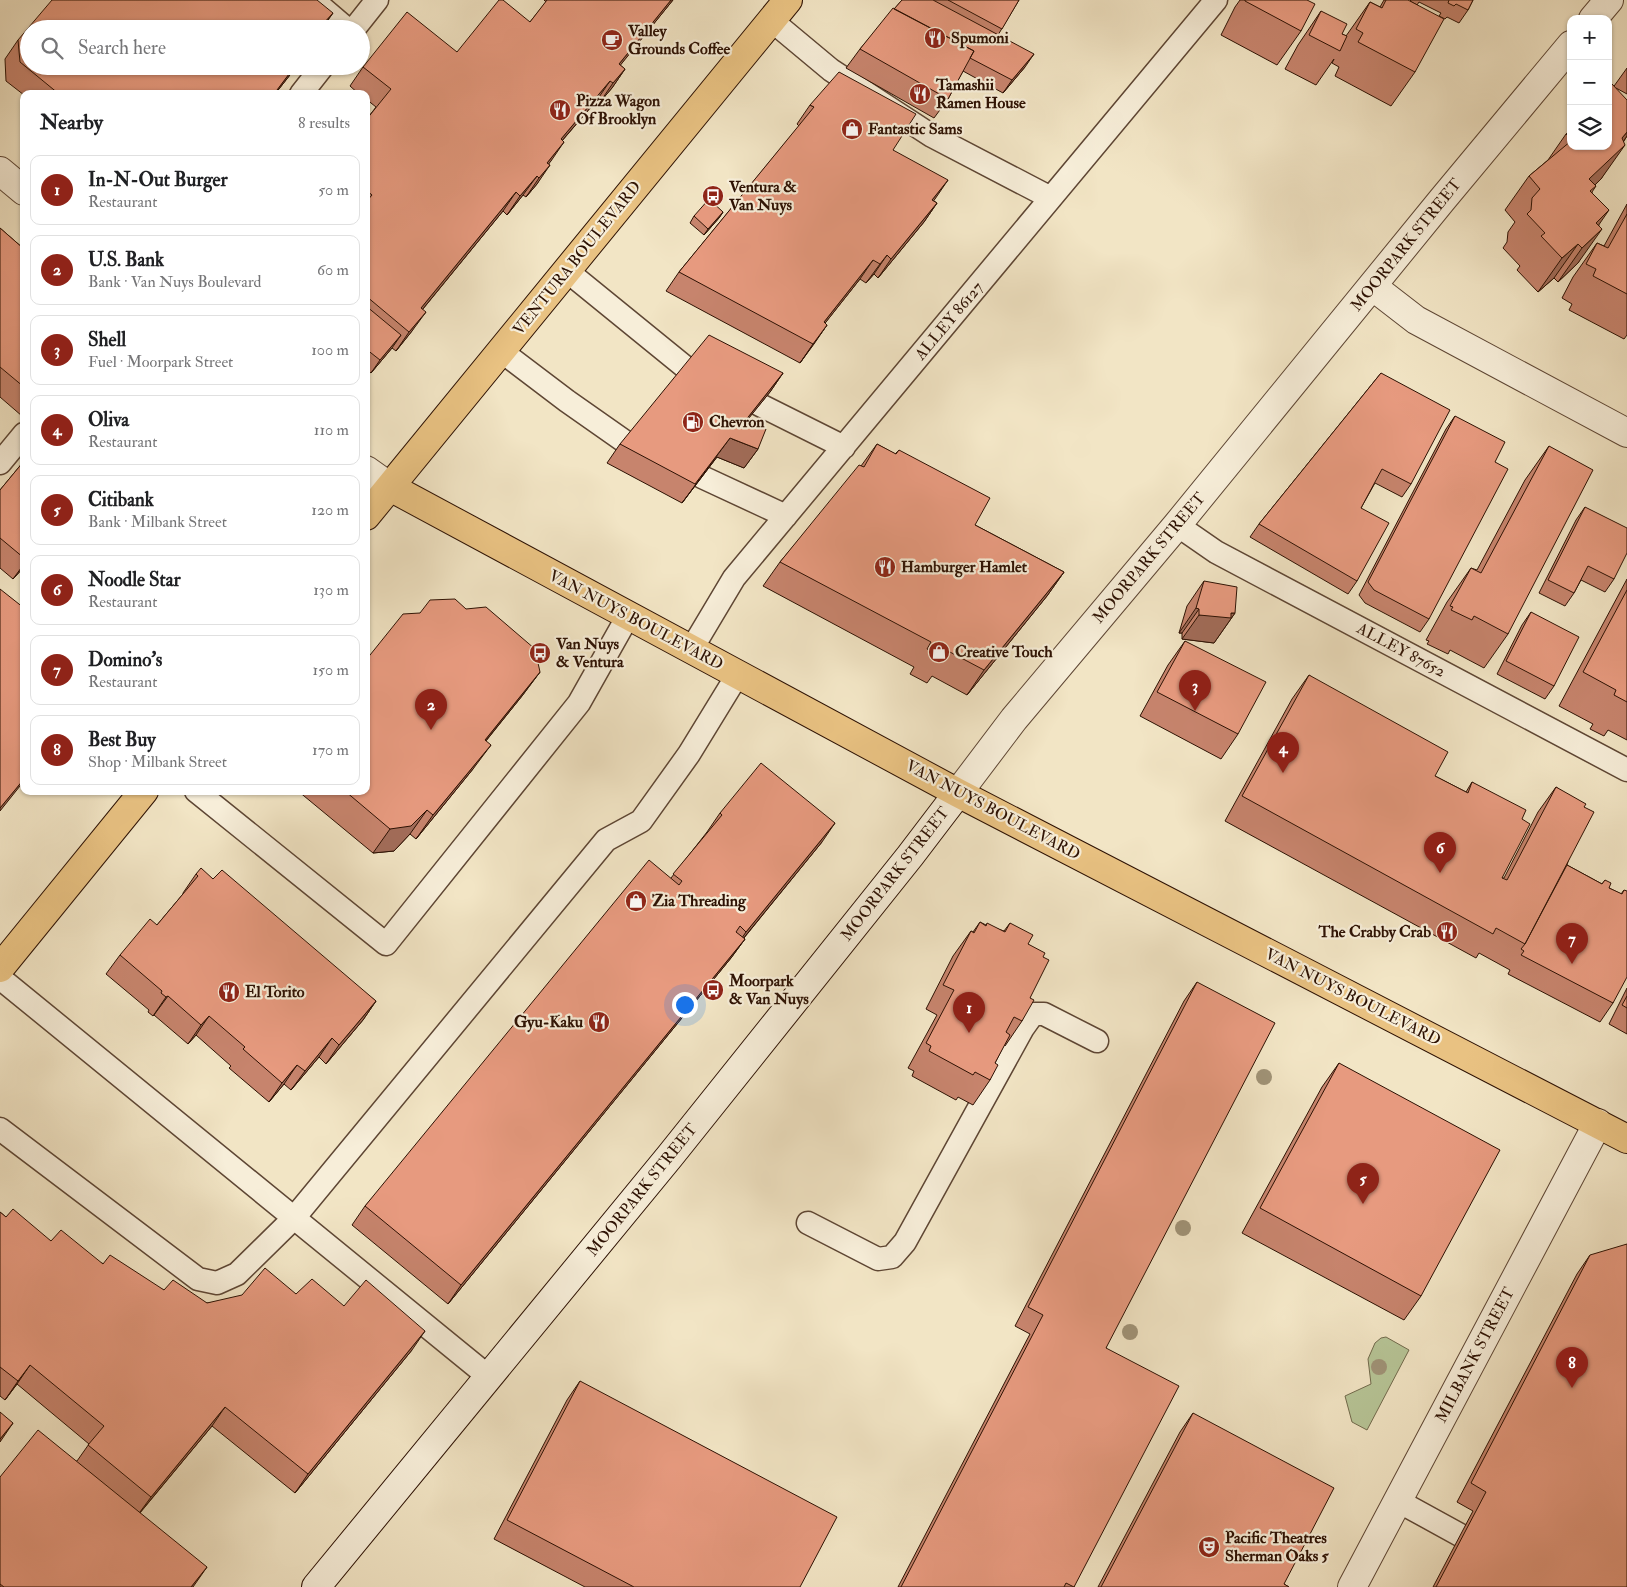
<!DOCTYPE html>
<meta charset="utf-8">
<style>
:root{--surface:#fff;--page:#f6f6f6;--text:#202124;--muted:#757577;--line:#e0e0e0;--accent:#8f2418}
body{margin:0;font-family:"IM FELL Double Pica",serif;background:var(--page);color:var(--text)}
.controls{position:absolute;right:15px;top:15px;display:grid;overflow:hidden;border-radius:10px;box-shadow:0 1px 4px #0004}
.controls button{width:45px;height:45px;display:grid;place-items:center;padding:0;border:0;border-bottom:1px solid var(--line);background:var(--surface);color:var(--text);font:25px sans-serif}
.you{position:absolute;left:684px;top:1004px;width:18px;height:18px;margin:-12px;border:4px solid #fff;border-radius:50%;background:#1a73e8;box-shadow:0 0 0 8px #1a73e833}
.badge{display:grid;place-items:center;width:32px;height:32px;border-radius:50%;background:var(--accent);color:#fff;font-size:16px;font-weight:700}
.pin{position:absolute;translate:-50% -41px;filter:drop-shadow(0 1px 2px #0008)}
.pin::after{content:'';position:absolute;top:26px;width:18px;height:15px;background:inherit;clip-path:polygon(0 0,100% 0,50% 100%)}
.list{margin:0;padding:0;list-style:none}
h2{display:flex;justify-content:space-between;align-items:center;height:65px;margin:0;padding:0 20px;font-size:21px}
h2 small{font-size:16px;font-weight:400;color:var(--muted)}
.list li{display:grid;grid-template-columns:32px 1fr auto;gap:15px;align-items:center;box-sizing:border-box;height:70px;margin:0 10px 10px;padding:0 10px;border:1px solid var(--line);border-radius:10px}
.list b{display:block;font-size:19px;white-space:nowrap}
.list p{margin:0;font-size:16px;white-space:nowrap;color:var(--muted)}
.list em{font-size:16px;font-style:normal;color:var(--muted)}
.icon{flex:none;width:28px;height:28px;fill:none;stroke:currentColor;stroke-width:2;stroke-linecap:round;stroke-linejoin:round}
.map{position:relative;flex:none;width:1627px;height:1587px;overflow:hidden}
.search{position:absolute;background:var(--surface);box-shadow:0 1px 4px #0004;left:20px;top:20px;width:350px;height:55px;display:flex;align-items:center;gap:12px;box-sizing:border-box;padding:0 18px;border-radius:28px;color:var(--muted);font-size:19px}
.panel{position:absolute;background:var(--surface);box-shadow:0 1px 4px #0004;left:20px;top:90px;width:350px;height:705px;border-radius:10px}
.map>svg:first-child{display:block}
.green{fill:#b7c597;stroke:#726b4d}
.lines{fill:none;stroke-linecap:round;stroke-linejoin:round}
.service-casing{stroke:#5e4634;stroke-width:25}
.minor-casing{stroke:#5e4634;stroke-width:30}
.secondary-casing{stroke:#2d1103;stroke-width:30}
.primary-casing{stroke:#2d1103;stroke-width:30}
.service{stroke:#f7eed9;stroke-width:22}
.minor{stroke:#f7eed9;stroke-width:28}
.secondary{stroke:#f7eed9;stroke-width:28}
.primary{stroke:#e9c282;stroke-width:28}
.tree{fill:#a09377}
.wall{fill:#c7846d;stroke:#2d1103}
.shaded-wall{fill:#a26c59;stroke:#2d1103}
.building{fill:#e79a7f;stroke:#2d1103}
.labels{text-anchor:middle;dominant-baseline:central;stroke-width:4.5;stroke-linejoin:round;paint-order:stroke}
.poi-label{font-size:16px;font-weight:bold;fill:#2d1103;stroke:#f7eed9;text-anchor:start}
.street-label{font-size:16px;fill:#2d1103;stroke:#f7eed9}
</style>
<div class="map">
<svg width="1627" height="1587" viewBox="0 0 1627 1587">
<rect width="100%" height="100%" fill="#f2e5c5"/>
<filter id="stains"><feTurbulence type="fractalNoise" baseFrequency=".004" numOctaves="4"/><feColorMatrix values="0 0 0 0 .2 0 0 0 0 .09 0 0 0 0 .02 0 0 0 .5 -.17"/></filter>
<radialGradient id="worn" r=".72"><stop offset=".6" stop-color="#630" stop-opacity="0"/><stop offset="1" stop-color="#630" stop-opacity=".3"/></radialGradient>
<path class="green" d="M1386 1337 1409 1350 1367 1430 1352 1422 1345 1396 1371 1384 1368 1359 1375 1343 1381 1338Z"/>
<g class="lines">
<g class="service-casing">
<path id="service" d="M313 0 347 29
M771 20 831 70 932 136 1051 198
M354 29 377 0
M301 94 323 66
M567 271 685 367
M501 351 567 401 624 441
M760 405 844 447
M0 463 24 434
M702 477 786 516
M1177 525 1216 552 1627 770
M691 650 734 578 1216 0
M196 791 386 944 579 703 628 616
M0 978 489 1377
M0 1129 198 1279 217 1283 237 1274 294 1218 606 840 641 821 689 754 738 674
M808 1223 878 1259 892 1257 905 1242 1023 1028 1033 1014H1044L1097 1041
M1398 1501 1460 1535"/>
</g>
<g class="minor-casing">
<path id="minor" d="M1593 19 1609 0
M0 171 24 191
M1372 286 1416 320 1627 433
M366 470 390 487
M958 793 1014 719 1177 525 1442 200 1571 45
M1352 1587 1598 1123"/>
</g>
<g class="secondary-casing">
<path id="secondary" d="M316 1587 670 1156 910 856 958 793"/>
</g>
<g class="primary-casing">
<path id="primary" d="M390 487 958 793 1627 1139
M366 516 788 0
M0 968 144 791"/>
</g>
<use href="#service" class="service"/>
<use href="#minor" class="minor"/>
<use href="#secondary" class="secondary"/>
<use href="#primary" class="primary"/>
</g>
<g class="tree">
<circle cx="1264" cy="1077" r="8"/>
<circle cx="1183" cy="1228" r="8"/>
<circle cx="1130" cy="1332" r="8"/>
<circle cx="1379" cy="1367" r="8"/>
</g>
<path class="wall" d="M544 0H673L620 65 625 69 612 88 600 102 597 100 562 141 537 184 526 197 523 195 507 215 503 211 423 309 412 331 396 351 392 348 371 373 366 369V120L376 107 366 99V94H359L350 86 363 67 457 52 530 22 546 2Z
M902 0H1019L998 35 1025 67 1003 93 963 71 948 99 934 118 846 68 860 49Z
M1240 0H1307L1301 31 1277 65 1221 35 1235 7Z
M1384 0H1408L1415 72 1391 106 1335 76 1339 67 1332 63 1334 59 1316 85 1285 69 1298 45 1321 11 1342 34 1346 36 1370 2 1380 7Z
M1411 0H1473L1468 10 1459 23 1447 17 1445 19 1439 16 1441 13 1419 2 1417 5 1410 1Z
M18 40 29 66H297L275 94H24V95L6 81 5 59Z
M1627 68V94L1616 88 1627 136 1601 179 1595 185 1596 186 1592 192 1599 226 1578 263 1558 282 1554 278 1538 292 1517 270 1520 266 1503 248 1507 242 1508 232 1515 222 1505 210 1529 176 1548 160 1566 134 1571 130V146Z
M810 105 893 150 934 201 937 203 924 222 878 278 874 274 866 283 860 279 825 323 827 325 800 363 666 291 679 272 799 126 797 124Z
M1627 204V335L1624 339 1569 310 1572 304 1562 298 1573 277 1597 243 1604 246Z
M723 212 719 218 704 235 690 223 694 216Z
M0 228 24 249V414L22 416 0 397Z
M783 373 770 392 746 421 758 449 744 468 717 457 682 503 607 463 620 444Z
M1381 373 1411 484 1402 497 1375 483 1361 508 1357 581 1348 594 1250 537 1259 524Z
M1455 416 1429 619 1420 632 1365 603 1359 595 1446 429Z
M877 444 895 454 899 450 975 525 1064 572 1047 596 967 695 932 676 927 683 910 674 914 667 763 586 780 562 861 466Z
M1549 446 1508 634 1484 668 1450 650 1448 654 1427 644 1429 641 1426 640 1447 602 1471 568 1477 570 1525 480Z
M24 461V567L13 579 0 568V490Z
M1585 507 1614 579 1605 592 1581 580 1574 593 1565 606 1539 593 1576 520Z
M1627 579V740L1608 730 1604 736 1590 729 1593 724 1559 706Z
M1204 581 1235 613 1214 643 1182 639V633H1179L1187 606Z
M466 609 540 672 522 696 486 741 473 769 416 839 410 834 394 851 373 853 298 791H366L420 613Z
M1531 612 1554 686 1545 699 1497 674 1522 625Z
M1185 641 1238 734 1221 759 1140 716 1168 665Z
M1309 675 1435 776 1466 792 1472 782 1522 819 1502 878H1504L1538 812 1556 787 1584 807 1567 865 1602 884 1605 880 1609 888 1621 894 1624 890 1613 1003 1600 1022 1508 974 1510 970 1479 953 1476 958 1225 821 1292 699Z
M720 813 822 842 744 938 745 939 731 958 448 1304 352 1225 365 1206 671 878 707 832Z
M196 874 213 879 376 1001 363 1020 326 1064 319 1057 291 1090 284 1084 269 1102 229 1068 231 1066 196 1035 188 1044 154 1015 153 1016 148 1012 149 1010 106 974 120 955 157 925 183 894V893Z
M980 922 986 925 1004 931 1010 923 1028 944 1043 957 1022 1021 1005 1046 1004 1045 995 1063 990 1080 973 1105 958 1097 956 1100 912 1076 914 1071 908 1068 937 1015 926 1009 953 956 971 931 973 932Z
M1197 982 1106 1348 1074 1587H898L1030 1334 1015 1326 1184 1001Z
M1627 988V1034L1609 1024Z
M1339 1063 1421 1296 1404 1320 1242 1233 1322 1087Z
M0 1212 6 1217 51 1241 164 1290 207 1303 296 1294 344 1306 412 1350 295 1493 212 1426 140 1513 193 1587H0V1477L77 1461 89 1444 17 1384 5 1400 0 1396Z
M1590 1255 1627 1587H1433L1473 1511 1457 1502 1577 1274Z
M580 1381 800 1587H585L494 1539 567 1400Z
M1193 1413 1284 1584 1289 1587H1098L1180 1432Z"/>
<path class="shaded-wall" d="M671 0H673L606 83 619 64Z
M333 13 322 29H320Z
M1034 54 1025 67 1003 93 1012 80Z
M295 66H297L275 94H274Z
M625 69 612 88 600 102 613 83Z
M610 81 597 100 547 158 561 139Z
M1627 132V136L1618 149 1625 145 1601 179 1566 213 1589 179Z
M564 142 551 161 538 177 547 163Z
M550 165 537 184 526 197 539 178Z
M537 176 523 195 507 215 520 196Z
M948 180 935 199 919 219 932 200Z
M516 192 503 211 408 327 421 308Z
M937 203 924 222 878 278 891 259Z
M1609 210 1585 245 1596 223Z
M723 212 719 218 704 235 708 229Z
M1602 229 1578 263 1558 282 1582 248Z
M1578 244 1554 278 1538 292 1562 258Z
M887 255 874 274 866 283 880 264Z
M873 260 860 279 811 341 824 322Z
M426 312 412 331 396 351 409 332Z
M827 325 814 344 800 363 813 344Z
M401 335 392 348 371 373 380 360Z
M783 373 770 392 732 439 758 449 744 468 717 457 682 503 730 438 745 421Z
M24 564V567L13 579Z
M1064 572 1047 596 967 695 984 670Z
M1196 608 1199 609 1182 633H1179Z
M1235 613 1214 643 1182 639 1199 615Z
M540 672 522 696 467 764 485 740Z
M491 745 473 769 416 839 433 815Z
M24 779V781L0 811V808Z
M427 810 410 834 394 851 373 853 390 829Z
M835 823 822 842 733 951 746 932Z
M745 939 731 958 448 1304 461 1285Z
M168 996 154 1015 153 1016 166 997Z
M376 1001 363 1020 326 1064 339 1045Z
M209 1016 196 1035 188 1044 201 1025Z
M332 1038 319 1057 291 1090 305 1071Z
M297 1065 284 1084 269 1102 282 1083Z
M425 1331 412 1350 295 1493 308 1474Z
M30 1365 17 1384 5 1400 18 1381Z
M225 1407 212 1426 137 1516 151 1497Z
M13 1423 0 1442V1439Z
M207 1567 193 1587H191Z"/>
<path class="building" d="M52 0H317L333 13 321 26 325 29H29V66H295L274 94H59L20 62 18 40Z
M499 0H503L530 22 547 0H671L619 64 625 69 613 83 610 81 561 139 564 142 547 163 550 165 539 178 537 176 520 196 516 192 421 308 426 312 409 332 366 296V202L372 195 366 190V120L391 89 363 67 407 12 457 52Z
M902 0H933L1034 54 1012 80 970 58 974 51 894 9Z
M948 0H1019L1002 29Z
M1245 0H1307L1315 4 1301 31 1245 1Z
M1386 0H1408L1444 19 1415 72 1358 42 1363 33 1356 29 1370 2 1382 8Z
M1449 0H1473L1468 10 1456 4 1454 6 1448 3Z
M893 8 974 51 948 99 860 49Z
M1321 11 1347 24 1342 34 1347 36 1340 51 1309 35Z
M839 72 916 114 893 150 948 180 932 200 937 203 891 259 887 255 880 264 873 260 824 322 827 325 813 344 679 272 814 107 810 105Z
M1612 84 1627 100V132L1622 138 1625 145 1589 179 1596 186 1590 191 1609 210 1596 223 1602 229 1582 248 1578 244 1562 258 1541 236 1545 233 1527 214 1531 210 1532 198 1540 189 1529 176 1571 141V146H1608V88Z
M1571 130V139L1566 134Z
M709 199 723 212 708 229 694 216Z
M1627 214V294L1593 276 1596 269 1586 264 1597 243 1608 248Z
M0 228 24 249V387L0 367Z
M366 306 401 335 380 360 366 349Z
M709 335 783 373 745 421 766 429 758 449 730 438 695 484 620 444Z
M1381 373 1450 410 1411 484 1382 469 1361 508 1389 523 1357 581 1259 524Z
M1455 416 1505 442 1495 462 1508 469 1429 619 1374 590 1368 582Z
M877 444 896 454 899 450 990 498 975 525 1064 572 984 670 948 651 945 658 927 649 931 642 780 562 859 465 864 467Z
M1549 446 1593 470 1508 634 1474 616 1472 620 1451 610 1453 607 1450 606 1471 568 1481 573Z
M24 461V558L0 538V490Z
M1585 507 1627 528V553L1614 579 1588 566 1574 593 1548 580Z
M1204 581 1237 587 1235 613H1231V618L1199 615V609L1196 608Z
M0 589 24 608V779L0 808Z
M1627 590V702L1614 695 1616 690 1583 672Z
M455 599 466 609 486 607 535 649 540 672 485 740 491 745 433 815 427 810 411 826 390 829 345 791H366V660L403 614 420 613 430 600Z
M1531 612 1579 637 1554 686 1506 661Z
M1185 641 1266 682 1238 734 1157 692Z
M1309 675 1448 752 1435 776 1468 793 1472 782 1526 810 1522 819 1530 824 1502 878 1507 880 1556 787 1586 804 1584 807 1594 812 1525 944 1496 928 1493 934 1242 796Z
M761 763 835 823 746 932 740 926 736 932 745 939 461 1285 365 1206 649 860 679 885 682 881 673 874 722 815 720 813Z
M1567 865 1602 884 1605 880 1611 883 1609 888 1622 894 1624 890 1627 891V977L1613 1003 1521 955 1524 951 1521 949 1525 944Z
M201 868 213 879 222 870 376 1001 339 1045 332 1038 305 1071 297 1065 282 1083 243 1049 245 1047 209 1016 201 1025 168 996 166 997 161 993 162 991 120 955 150 919 157 925 198 876 196 874Z
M980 922 986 926 987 923 1005 932 1010 923 1033 935 1028 944 1045 953 1043 957 1049 960 1030 998 1034 1000 1022 1021 1014 1017 1006 1032 1010 1035 995 1063 998 1065 990 1080 975 1072 973 1075 929 1051 931 1046 926 1043 954 990 943 985 971 931 974 933Z
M1197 982 1275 1023 1106 1348 1179 1386 1074 1587 1066 1583 1064 1587H901L1043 1315 1028 1307Z
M1627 996V1008L1622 1005Z
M1339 1063 1500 1150 1421 1296 1260 1208Z
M13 1209 51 1241 61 1230 103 1264 110 1255 164 1290 173 1280 207 1303 242 1295 265 1268 296 1294 312 1279 344 1306 366 1280 425 1331 308 1474 225 1407 151 1497 88 1445 104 1426 30 1365 18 1381 0 1367V1212L6 1217Z
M1627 1244V1587H1436L1486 1492 1471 1483 1590 1255Z
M580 1381 837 1517 800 1587H634L507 1520Z
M0 1412 13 1423 0 1439Z
M1193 1413 1334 1488 1284 1584 1289 1587H1101Z
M38 1430 207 1567 191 1587H4L0 1584V1477Z"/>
<defs>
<g id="restaurant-disc" transform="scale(1.125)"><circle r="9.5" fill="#8f2418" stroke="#f7eed9"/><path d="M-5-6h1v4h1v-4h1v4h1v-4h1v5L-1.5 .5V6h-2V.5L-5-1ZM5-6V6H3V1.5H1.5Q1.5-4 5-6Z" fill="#fff"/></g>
<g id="cafe-disc" transform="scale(1.125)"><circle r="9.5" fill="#8f2418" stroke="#f7eed9"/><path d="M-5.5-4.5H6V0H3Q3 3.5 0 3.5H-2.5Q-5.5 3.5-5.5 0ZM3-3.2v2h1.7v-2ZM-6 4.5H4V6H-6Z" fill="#fff"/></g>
<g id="shop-disc" transform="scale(1.125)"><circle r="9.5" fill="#8f2418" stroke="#f7eed9"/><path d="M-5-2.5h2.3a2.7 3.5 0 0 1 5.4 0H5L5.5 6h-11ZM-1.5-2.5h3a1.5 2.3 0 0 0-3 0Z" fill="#fff"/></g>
<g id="bus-disc" transform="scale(1.125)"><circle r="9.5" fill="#8f2418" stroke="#f7eed9"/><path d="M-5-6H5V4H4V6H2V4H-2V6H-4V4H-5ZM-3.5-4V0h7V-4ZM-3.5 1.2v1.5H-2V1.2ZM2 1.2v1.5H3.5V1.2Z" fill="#fff"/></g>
<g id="fuel-disc" transform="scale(1.125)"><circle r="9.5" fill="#8f2418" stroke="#f7eed9"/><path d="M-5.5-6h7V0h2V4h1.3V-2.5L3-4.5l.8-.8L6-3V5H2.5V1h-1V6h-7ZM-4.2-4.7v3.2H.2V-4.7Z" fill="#fff"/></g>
<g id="theatre-disc" transform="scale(1.125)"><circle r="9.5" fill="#8f2418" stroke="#f7eed9"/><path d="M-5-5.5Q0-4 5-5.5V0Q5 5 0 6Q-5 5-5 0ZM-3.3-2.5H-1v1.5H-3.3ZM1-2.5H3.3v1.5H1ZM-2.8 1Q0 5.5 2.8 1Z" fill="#fff"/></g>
</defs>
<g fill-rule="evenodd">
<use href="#restaurant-disc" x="935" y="38"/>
<use href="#cafe-disc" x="612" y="40"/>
<use href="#restaurant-disc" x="920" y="94"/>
<use href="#restaurant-disc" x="560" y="110"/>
<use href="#shop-disc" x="852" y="129"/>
<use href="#bus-disc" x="713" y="196"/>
<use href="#fuel-disc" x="693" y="422"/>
<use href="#restaurant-disc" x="885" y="567"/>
<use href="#shop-disc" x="939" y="652"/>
<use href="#bus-disc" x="540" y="653"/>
<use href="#shop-disc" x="636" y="901"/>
<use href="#restaurant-disc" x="1447" y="932"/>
<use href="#bus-disc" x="713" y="990"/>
<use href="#restaurant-disc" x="229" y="992"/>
<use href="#restaurant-disc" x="599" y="1022"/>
<use href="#theatre-disc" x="1209" y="1547"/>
</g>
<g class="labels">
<g class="poi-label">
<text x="628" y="31">Valley<tspan x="628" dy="18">Grounds Coffee</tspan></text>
<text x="951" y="38">Spumoni</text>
<text x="936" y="85">Tamashii<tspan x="936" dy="18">Ramen House</tspan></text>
<text x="576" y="101">Pizza Wagon<tspan x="576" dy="18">Of Brooklyn</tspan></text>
<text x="868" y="129">Fantastic Sams</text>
<text x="729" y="187">Ventura &amp;<tspan x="729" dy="18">Van Nuys</tspan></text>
<text x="709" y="422">Chevron</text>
<text x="901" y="567">Hamburger Hamlet</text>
<text x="556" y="644">Van Nuys<tspan x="556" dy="18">&amp; Ventura</tspan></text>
<text x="955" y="652">Creative Touch</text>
<text x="652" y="901">Zia Threading</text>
<text x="1431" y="932" text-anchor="end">The Crabby Crab</text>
<text x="729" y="981">Moorpark<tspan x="729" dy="18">&amp; Van Nuys</tspan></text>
<text x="245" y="992">El Torito</text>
<text x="583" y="1022" text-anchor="end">Gyu-Kaku</text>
<text x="1225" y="1538">Pacific Theatres<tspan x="1225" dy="18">Sherman Oaks 5</tspan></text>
</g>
<g class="street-label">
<text transform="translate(1406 245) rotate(-51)">MOORPARK STREET</text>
<text transform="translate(577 258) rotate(-51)">VENTURA BOULEVARD</text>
<text transform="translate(949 321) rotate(-50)">ALLEY 86127</text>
<text transform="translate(1149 558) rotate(-50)">MOORPARK STREET</text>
<text transform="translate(636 620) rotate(28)">VAN NUYS BOULEVARD</text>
<text transform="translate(1401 650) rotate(28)">ALLEY 87652</text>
<text transform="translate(993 810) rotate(28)">VAN NUYS BOULEVARD</text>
<text transform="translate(895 874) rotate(-52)">MOORPARK STREET</text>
<text transform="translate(1353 997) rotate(27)">VAN NUYS BOULEVARD</text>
<text transform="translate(642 1190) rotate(-51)">MOORPARK STREET</text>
<text transform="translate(1475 1355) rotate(-62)">MILBANK STREET</text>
</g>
</g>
<rect width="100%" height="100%" filter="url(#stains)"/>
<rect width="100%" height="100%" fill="url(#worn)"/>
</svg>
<div class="controls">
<button>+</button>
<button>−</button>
<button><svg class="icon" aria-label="layers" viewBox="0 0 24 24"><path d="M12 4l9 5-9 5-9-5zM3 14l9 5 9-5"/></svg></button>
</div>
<div class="you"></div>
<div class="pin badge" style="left:969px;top:1033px">1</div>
<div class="pin badge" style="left:431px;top:730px">2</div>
<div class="pin badge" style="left:1195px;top:711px">3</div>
<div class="pin badge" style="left:1283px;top:773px">4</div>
<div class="pin badge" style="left:1363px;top:1204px">5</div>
<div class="pin badge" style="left:1440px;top:873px">6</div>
<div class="pin badge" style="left:1572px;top:964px">7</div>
<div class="pin badge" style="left:1572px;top:1388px">8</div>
<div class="search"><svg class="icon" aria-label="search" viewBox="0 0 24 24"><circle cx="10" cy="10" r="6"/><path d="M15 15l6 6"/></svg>Search here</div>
<section class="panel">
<h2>Nearby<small>8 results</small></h2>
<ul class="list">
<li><span class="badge">1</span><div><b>In-N-Out Burger</b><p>Restaurant</p></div><em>50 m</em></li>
<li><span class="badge">2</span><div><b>U.S. Bank</b><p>Bank · Van Nuys Boulevard</p></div><em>60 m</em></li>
<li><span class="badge">3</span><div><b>Shell</b><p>Fuel · Moorpark Street</p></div><em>100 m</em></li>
<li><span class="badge">4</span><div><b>Oliva</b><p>Restaurant</p></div><em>110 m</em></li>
<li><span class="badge">5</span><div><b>Citibank</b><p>Bank · Milbank Street</p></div><em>120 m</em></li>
<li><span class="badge">6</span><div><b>Noodle Star</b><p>Restaurant</p></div><em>130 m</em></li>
<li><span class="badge">7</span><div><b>Domino's</b><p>Restaurant</p></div><em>150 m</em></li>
<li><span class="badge">8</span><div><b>Best Buy</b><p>Shop · Milbank Street</p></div><em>170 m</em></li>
</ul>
</section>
</div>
